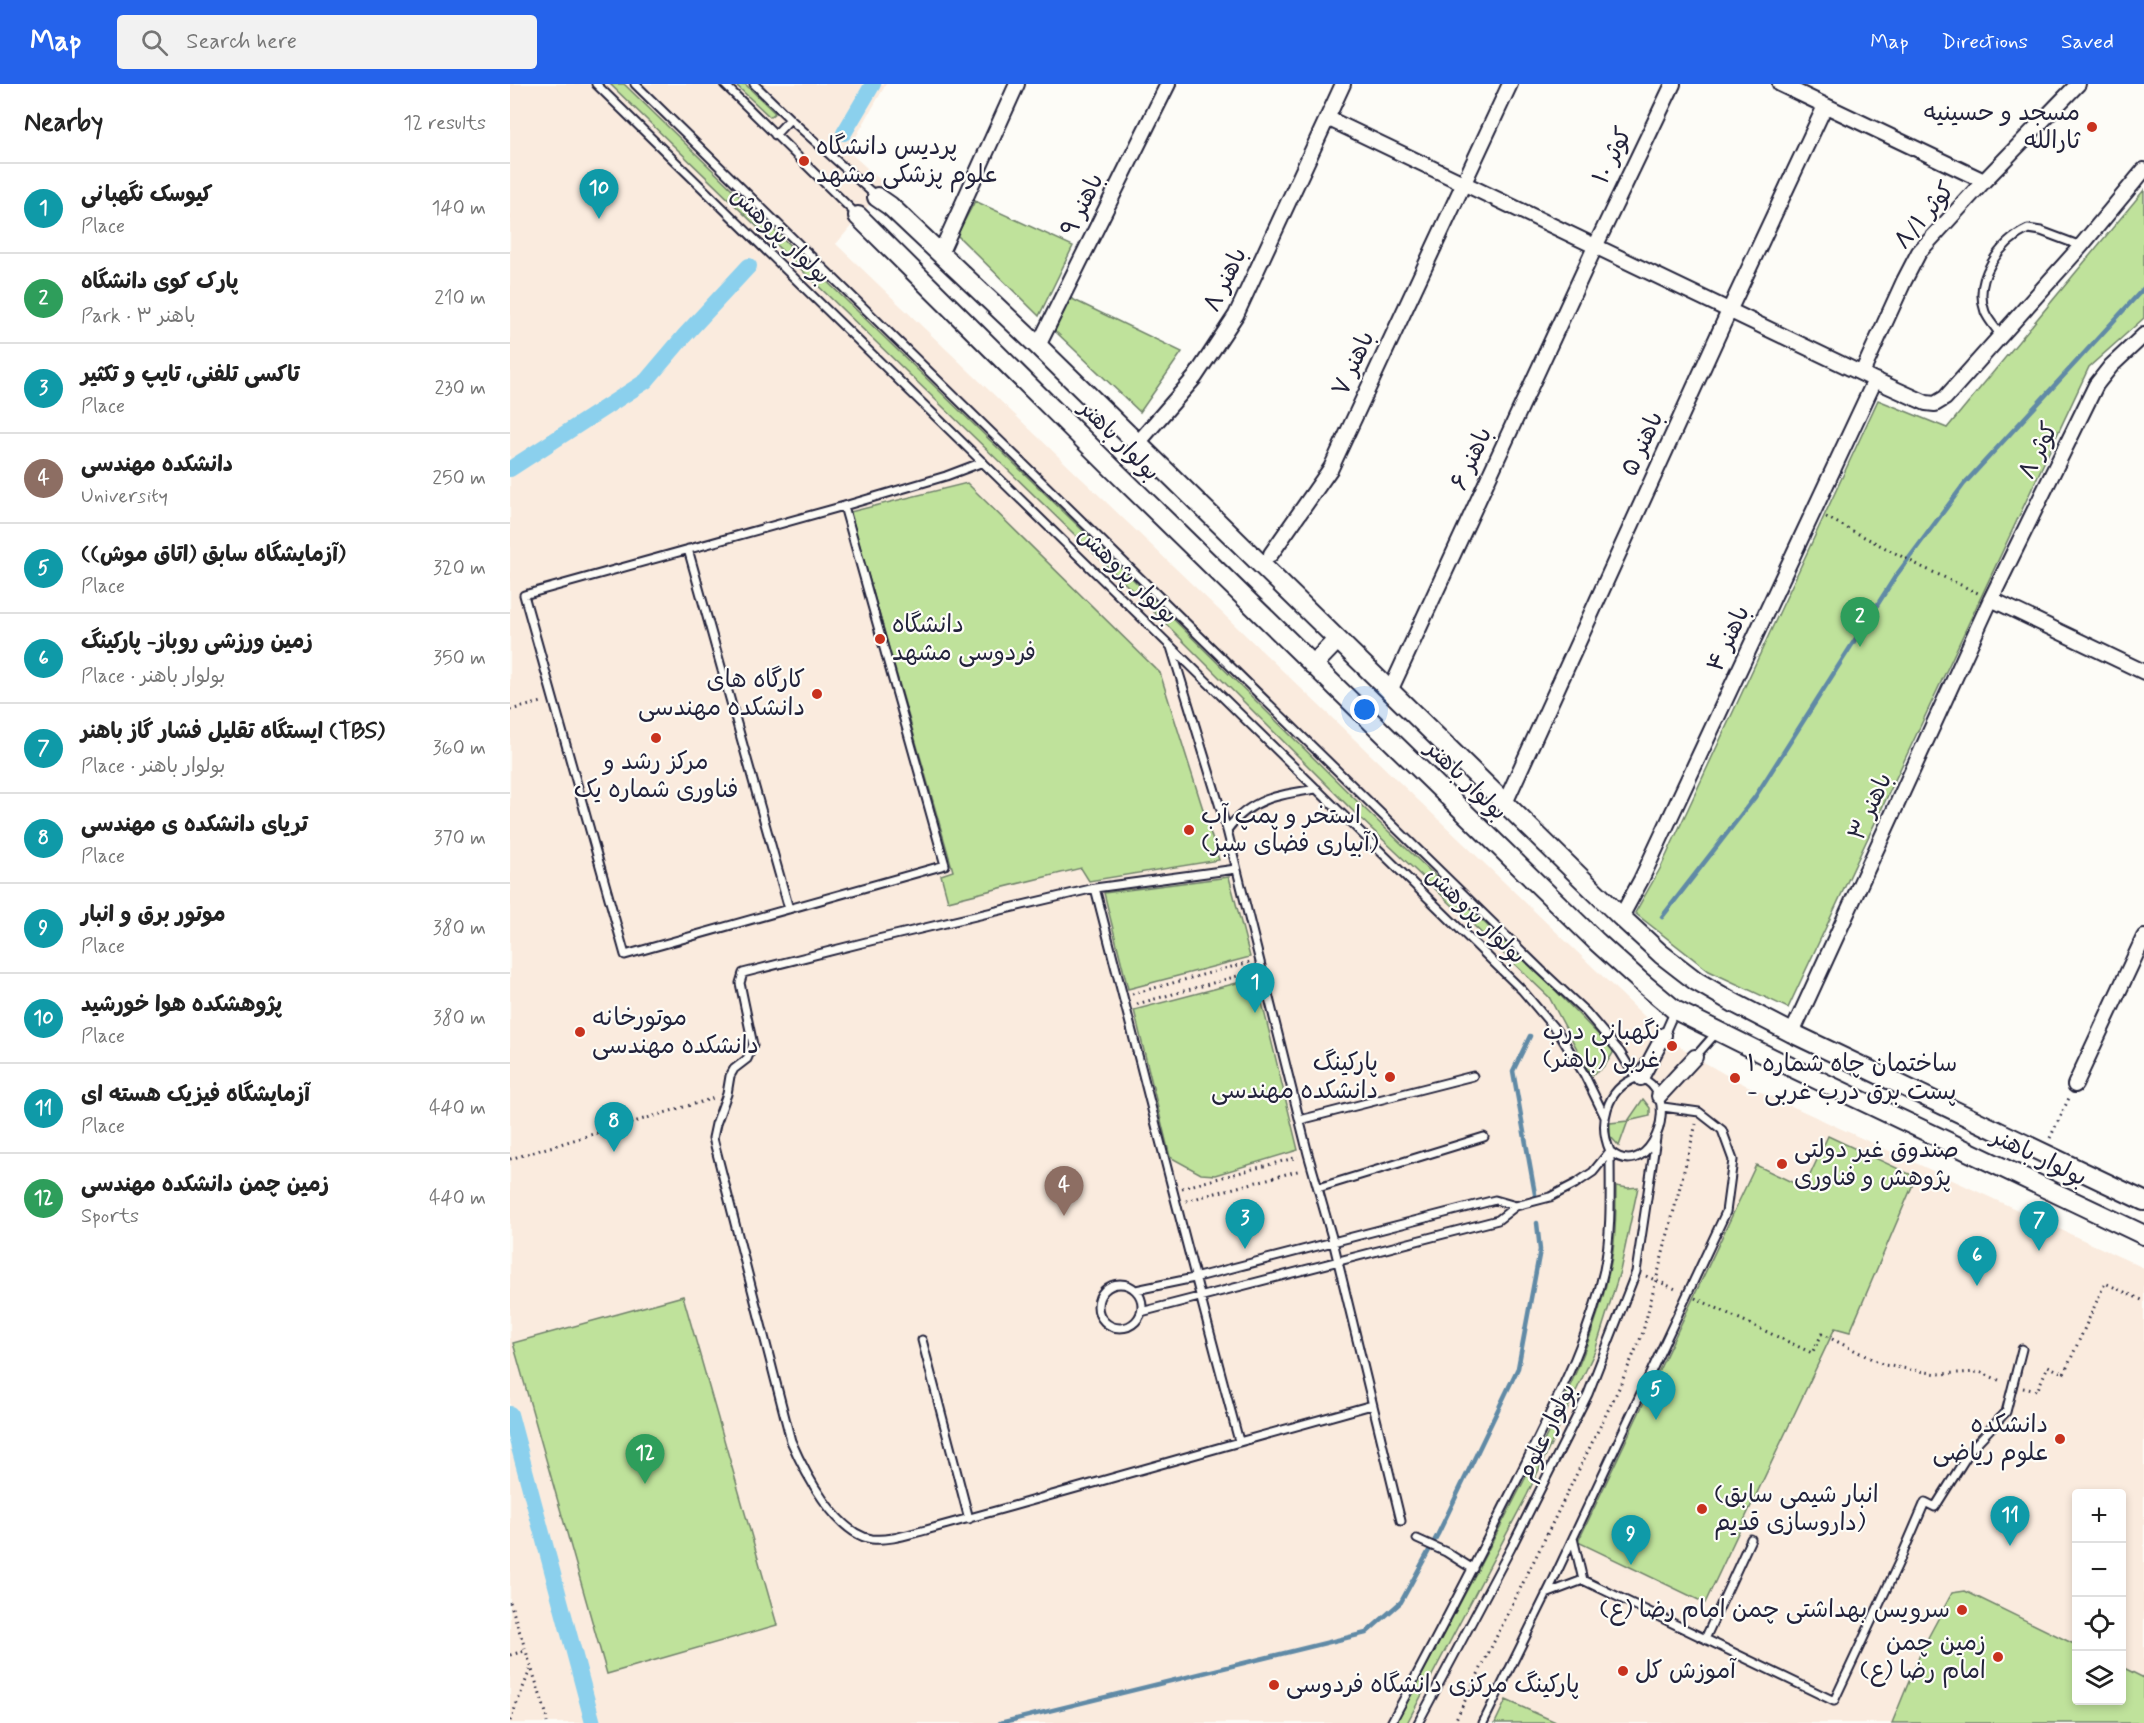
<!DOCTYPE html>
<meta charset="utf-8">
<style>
:root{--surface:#fff;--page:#f2f2f2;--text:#222;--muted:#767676;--line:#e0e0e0;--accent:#2563eb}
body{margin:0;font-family:Mynerve,"Playpen Sans Arabic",sans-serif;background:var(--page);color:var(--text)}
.controls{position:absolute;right:18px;bottom:18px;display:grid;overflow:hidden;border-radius:6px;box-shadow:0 3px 9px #0003}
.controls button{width:54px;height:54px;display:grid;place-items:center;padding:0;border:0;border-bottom:2px solid var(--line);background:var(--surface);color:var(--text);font:30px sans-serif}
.you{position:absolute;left:855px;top:626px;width:21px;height:21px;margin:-15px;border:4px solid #fff;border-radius:50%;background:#1a73e8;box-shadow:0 0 0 9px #1a73e833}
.badge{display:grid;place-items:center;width:39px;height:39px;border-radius:50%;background:var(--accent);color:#fff;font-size:20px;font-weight:700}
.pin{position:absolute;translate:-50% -50px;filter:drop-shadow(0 2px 3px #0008)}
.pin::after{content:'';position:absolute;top:32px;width:21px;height:18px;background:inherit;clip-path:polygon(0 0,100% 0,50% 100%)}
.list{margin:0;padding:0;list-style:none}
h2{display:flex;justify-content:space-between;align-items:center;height:78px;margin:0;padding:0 24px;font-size:26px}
h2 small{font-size:20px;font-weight:400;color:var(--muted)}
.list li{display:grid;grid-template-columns:39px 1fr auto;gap:18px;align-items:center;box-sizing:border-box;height:90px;padding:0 24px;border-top:2px solid var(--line)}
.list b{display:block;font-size:22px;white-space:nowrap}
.list p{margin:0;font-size:20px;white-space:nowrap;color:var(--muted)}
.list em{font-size:20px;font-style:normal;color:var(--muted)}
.icon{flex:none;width:33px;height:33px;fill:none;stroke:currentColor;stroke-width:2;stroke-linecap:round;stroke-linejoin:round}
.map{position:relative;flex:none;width:1634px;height:1639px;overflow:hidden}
header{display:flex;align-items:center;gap:36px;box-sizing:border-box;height:84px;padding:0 30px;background:var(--accent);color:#fff}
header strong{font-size:28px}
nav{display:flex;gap:33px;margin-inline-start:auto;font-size:21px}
.search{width:420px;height:54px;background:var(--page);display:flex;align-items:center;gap:15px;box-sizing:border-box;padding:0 21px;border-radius:6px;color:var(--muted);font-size:22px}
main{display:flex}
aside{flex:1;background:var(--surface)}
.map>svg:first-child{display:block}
.built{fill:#faebde;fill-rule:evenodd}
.green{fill:#bfe29b;stroke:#70826b;stroke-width:1.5}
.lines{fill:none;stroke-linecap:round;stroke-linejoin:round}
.stream{stroke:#618aa6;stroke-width:4.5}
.canal{stroke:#8bd0ed;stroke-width:16}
.lane-casing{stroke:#22223b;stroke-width:11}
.street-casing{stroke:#22223b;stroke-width:18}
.secondary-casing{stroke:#22223b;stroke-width:22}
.path{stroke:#22223b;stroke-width:3;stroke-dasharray:1.5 4.5;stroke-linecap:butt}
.lane{stroke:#fdfcf7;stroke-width:7}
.street{stroke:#fdfcf7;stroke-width:14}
.secondary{stroke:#fdfcf7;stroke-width:18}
.poi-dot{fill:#c8321e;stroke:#fdfcf7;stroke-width:2}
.labels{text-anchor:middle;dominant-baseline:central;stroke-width:4.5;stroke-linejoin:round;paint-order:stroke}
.poi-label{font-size:24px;fill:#22223b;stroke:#fdfcf7;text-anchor:start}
.street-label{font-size:24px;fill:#22223b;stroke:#fdfcf7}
</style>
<header>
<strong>Map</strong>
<div class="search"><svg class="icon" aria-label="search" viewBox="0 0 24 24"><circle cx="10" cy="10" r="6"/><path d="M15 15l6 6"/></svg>Search here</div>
<nav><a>Map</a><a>Directions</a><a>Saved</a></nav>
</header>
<main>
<aside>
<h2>Nearby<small>12 results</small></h2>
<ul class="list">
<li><span class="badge" style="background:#0f9aa8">1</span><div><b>کیوسک نگهبانی</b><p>Place</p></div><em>140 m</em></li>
<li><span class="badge" style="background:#2e9e5b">2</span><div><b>پارک کوی دانشگاه</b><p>Park · باهنر ۳</p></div><em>210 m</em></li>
<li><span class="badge" style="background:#0f9aa8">3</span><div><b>تاکسی تلفنی، تایپ و تکثیر</b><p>Place</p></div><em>230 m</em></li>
<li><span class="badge" style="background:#8d6e63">4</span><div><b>دانشکده مهندسی</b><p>University</p></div><em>250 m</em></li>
<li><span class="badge" style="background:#0f9aa8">5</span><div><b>(آزمایشگاه سابق (اتاق موش))</b><p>Place</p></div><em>320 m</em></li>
<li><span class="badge" style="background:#0f9aa8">6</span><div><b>زمین ورزشی روباز- پارکینگ</b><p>Place · بولوار باهنر</p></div><em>350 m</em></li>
<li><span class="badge" style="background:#0f9aa8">7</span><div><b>ایستگاه تقلیل فشار گاز باهنر (TBS)</b><p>Place · بولوار باهنر</p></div><em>360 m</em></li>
<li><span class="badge" style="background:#0f9aa8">8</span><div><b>تریای دانشکده ی مهندسی</b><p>Place</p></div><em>370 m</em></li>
<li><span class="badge" style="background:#0f9aa8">9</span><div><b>موتور برق و انبار</b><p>Place</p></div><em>380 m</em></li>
<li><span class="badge" style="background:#0f9aa8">10</span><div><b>پژوهشکده هوا خورشید</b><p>Place</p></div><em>380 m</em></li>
<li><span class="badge" style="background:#0f9aa8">11</span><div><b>آزمایشگاه فیزیک هسته ای</b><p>Place</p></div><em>440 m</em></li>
<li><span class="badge" style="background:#2e9e5b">12</span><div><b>زمین چمن دانشکده مهندسی</b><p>Sports</p></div><em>440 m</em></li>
</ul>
</aside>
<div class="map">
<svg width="1634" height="1639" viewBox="0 0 1634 1639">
<rect width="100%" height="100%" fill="#fdfcf7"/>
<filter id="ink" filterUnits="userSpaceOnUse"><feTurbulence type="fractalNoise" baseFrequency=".0167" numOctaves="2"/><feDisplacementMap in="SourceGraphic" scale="12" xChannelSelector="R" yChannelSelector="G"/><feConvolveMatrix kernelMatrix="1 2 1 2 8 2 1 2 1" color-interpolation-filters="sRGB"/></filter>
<g filter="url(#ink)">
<path class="built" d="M0 0H376L338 67 376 101 326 160 1154 951 1185 973 1225 996 1634 1184V1639H0ZM1566 1410H1612V1616H1566Z"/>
<path class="green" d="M100 0H114L634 506 854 724 1046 907 1103 966V969C1098 978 1091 988 1081 991L1039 913 847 731 628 512Z
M225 0H235L265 29 260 33Z
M1634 106V234L1579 283 1278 924 1199 887 1125 829 1151 783 1368 316 1437 344Z
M465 117 563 162 529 232 447 151Z
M560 214 672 268 630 328 545 247Z
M457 399 650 589 709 776 579 797 571 784 438 817 431 791 443 787 340 428Z
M719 793 740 873 618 905 594 809Z
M746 894 788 1066 705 1091 691 1090 660 1073 624 926Z
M1133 1015 1140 1024V1032L1118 1037 1109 1062 1100 1052V1039L1118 1037Z
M1318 1052 1406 1093 1340 1248 1325 1244 1195 1519 1068 1458 1246 1081 1294 1104Z
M1106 1102 1118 1104 1128 1103 1110 1187 1085 1267 1017 1411 897 1639H886C925 1567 963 1495 1001 1422 1038 1350 1082 1267 1099 1188 1106 1160 1106 1130 1106 1102Z
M173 1212 267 1541 97 1590 3 1259Z
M1455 1507 1566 1561V1616H1612V1583L1634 1594V1639H1382L1413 1563 1442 1509Z
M996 1616 1048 1639H985Z"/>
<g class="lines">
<path class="stream" d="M1152 833 1245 713 1385 493 1454 400 1634 204
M1020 952 1003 987 1025 1110
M490 1639 856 1549 891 1518 928 1450 1008 1284 1030 1166 1027 1139"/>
<path class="canal" d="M334 49 363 0
M0 385 136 297 175 251 239 182
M0 1330 83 1639"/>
<g class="lane-casing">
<path id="lane" d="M86 0 1012 906 1050 951 1074 990 1095 1033
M125 0 1031 886 1076 928 1110 968 1126 994
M214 0 347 131
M244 0 280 35 367 113
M265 51 280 35
M1491 252C1486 244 1478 236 1475 228 1463 195 1490 158 1518 145L1531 147 1571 162
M334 422 435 781 115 871 14 511 334 422 436 392 473 378
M178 465 279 825
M661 563 717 746 798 1070 823 1157 891 1437
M717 746C740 714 771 710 807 705
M726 785 585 804 368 855 233 889 230 899 243 961 237 975 224 985 220 992 217 1010 206 1040 203 1054 281 1357C294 1387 326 1450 362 1455 380 1457 399 1450 416 1446 445 1438 474 1430 503 1422 623 1388 742 1354 862 1321
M585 804C633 989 679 1174 729 1357
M1154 951 1165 926
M1185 973 1207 948
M1126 994C1134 994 1141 999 1145 1005 1165 1034 1134 1097 1100 1067 1088 1040 1096 1005 1126 994Z
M790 1036 963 992
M808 1104 974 1053
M588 1222a22 22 0 1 1 44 0a22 22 0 1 1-44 0Z
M626 1206 684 1194 985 1116 1006 1122
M631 1228 988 1136 1006 1122 1040 1113 1065 1100 1083 1088 1100 1067
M412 1256 459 1435
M1063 1454 1073 1496
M907 1455 936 1468 963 1485
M1036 1510 1073 1496 1324 1617 1390 1476 1415 1418 1425 1423 1462 1364 1496 1328 1512 1265
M1195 1555 1241 1455
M881 1639C927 1553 972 1467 1015 1380 1046 1317 1079 1255 1094 1186 1102 1147 1100 1107 1100 1067
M908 1639 1001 1464 1078 1310 1126 1188 1146 1054
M973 1639 1040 1503 1216 1128 1223 1076 1212 1046 1189 1028 1153 1023"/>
</g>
<g class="street-casing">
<path id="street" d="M1270 0 1474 97
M817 34 1365 296 1416 319 1425 320 1435 314 1571 162 1634 86
M430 170 507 0
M528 262 658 0
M1352 289 1394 197 1409 168 1474 97 1568 0
M627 360 685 293 726 231 833 0
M761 470 821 384 1000 0
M1481 515 1634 588
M880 607 1085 163 1163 0
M995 719 1219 227 1315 22
M1111 833 1131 796 1365 296
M1282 949 1481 515 1586 301 1601 282 1634 251
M1131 994 1154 951
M1565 1001 1634 853
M1149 1012 1185 973"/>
</g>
<g class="secondary-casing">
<path id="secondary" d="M367 113 380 122 528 262 1111 833 1151 870 1186 897 1224 919 1282 949 1634 1117
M348 132 603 385 1087 858 1129 896 1165 926 1268 977 1634 1151
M803 581 827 556"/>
</g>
<path class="path" d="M1316 433 1412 483 1468 509
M0 626 32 618
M622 910 740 878
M627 920 742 888
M1540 1054 1559 1014
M0 1075 204 1014
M672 1104 788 1073
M676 1117 791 1086
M1136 1192 1168 1206
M1185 1214 1302 1269 1312 1250 1374 1281 1428 1290 1470 1288 1493 1298
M1513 1304 1527 1307 1538 1282 1554 1290 1595 1199 1634 1217
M0 1518 36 1629 37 1639
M0 1571 15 1567
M0 1637 20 1586
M944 1639 1109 1304 1132 1251 1186 1040"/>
<use href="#lane" class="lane"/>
<use href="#street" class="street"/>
<use href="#secondary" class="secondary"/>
</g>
</g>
<g class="poi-dot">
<circle cx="1582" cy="43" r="6"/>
<circle cx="294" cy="77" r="6"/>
<circle cx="370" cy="555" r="6"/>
<circle cx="307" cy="610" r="6"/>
<circle cx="146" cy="654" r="6"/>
<circle cx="679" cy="746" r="6"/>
<circle cx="70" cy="948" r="6"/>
<circle cx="1162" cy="962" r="6"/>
<circle cx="880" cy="993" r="6"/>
<circle cx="1225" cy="994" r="6"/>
<circle cx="1272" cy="1080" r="6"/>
<circle cx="1550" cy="1355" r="6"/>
<circle cx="1192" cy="1425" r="6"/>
<circle cx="1452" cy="1526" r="6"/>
<circle cx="1488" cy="1573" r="6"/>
<circle cx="1113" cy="1587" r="6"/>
<circle cx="764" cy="1601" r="6"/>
</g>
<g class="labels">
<g class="poi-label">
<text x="1570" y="29" text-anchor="end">مسجد و حسینیه<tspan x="1570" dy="28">ثارالله</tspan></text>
<text x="306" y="63">پردیس دانشگاه<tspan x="306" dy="28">علوم پزشکی مشهد</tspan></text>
<text x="382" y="541">دانشگاه<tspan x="382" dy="28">فردوسی مشهد</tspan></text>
<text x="295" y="596" text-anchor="end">کارگاه های<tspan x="295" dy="28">دانشکده مهندسی</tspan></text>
<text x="146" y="678" text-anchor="middle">مرکز رشد و<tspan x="146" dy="28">فناوری شماره یک</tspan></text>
<text x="691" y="732">استخر و پمپ آب<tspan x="691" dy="28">(آبیاری فضای سبز)</tspan></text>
<text x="82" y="934">موتورخانه<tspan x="82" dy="28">دانشکده مهندسی</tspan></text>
<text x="1150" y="948" text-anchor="end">نگهبانی درب<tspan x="1150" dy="28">غربی (باهنر)</tspan></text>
<text x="868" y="979" text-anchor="end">پارکینگ<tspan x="868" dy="28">دانشکده مهندسی</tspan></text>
<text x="1237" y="980">ساختمان چاه شماره ۱<tspan x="1237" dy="28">- پست برق درب غربی</tspan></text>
<text x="1284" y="1066">صندوق غیر دولتی<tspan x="1284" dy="28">پژوهش و فناوری</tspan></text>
<text x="1538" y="1341" text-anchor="end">دانشکده<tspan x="1538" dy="28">علوم ریاضی</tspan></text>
<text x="1204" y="1411">(انبار شیمی سابق<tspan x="1204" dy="28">داروسازی قدیم)</tspan></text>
<text x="1440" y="1526" text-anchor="end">سرویس بهداشتی چمن امام رضا (ع)</text>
<text x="1476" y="1559" text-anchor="end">زمین چمن<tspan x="1476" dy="28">امام رضا (ع)</tspan></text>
<text x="1125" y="1587">آموزش کل</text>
<text x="776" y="1601">پارکینگ مرکزی دانشگاه فردوسی</text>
</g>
<g class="street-label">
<text transform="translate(1103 72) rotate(-64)">کوثر ۱۰</text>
<text transform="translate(573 121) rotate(-64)">باهنر ۹</text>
<text transform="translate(1415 132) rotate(-50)">کوثر ۸/۱</text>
<text transform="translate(270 152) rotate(44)">بولوار پژوهش</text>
<text transform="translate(716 196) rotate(-64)">باهنر ۸</text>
<text transform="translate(844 280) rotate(-65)">باهنر ۷</text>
<text transform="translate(609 357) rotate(45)">بولوار باهنر</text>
<text transform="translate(1133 360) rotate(-65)">باهنر ۵</text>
<text transform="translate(1529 367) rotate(-64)">کوثر ۸</text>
<text transform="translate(962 375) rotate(-65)">باهنر ۶</text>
<text transform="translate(617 492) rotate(44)">بولوار پژوهش</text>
<text transform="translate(1219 555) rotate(-65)">باهنر ۴</text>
<text transform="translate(956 697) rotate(44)">بولوار باهنر</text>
<text transform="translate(1361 723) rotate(-65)">باهنر ۳</text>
<text transform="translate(965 832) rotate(44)">بولوار پژوهش</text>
<text transform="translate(1529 1074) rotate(26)">بولوار باهنر</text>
<text transform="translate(1037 1348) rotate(-64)">بولوار علوم</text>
</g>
</g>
</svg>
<div class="controls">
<button>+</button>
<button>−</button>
<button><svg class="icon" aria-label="locate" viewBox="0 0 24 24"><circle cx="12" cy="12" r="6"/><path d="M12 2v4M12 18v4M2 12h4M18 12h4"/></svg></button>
<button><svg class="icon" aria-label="layers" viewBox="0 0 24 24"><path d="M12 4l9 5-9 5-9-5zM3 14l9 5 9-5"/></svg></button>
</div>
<div class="you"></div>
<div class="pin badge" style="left:745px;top:929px;background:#0f9aa8">1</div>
<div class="pin badge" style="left:1350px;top:563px;background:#2e9e5b">2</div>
<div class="pin badge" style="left:735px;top:1165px;background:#0f9aa8">3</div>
<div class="pin badge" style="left:554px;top:1132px;background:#8d6e63">4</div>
<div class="pin badge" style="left:1146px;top:1336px;background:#0f9aa8">5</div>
<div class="pin badge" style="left:1467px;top:1202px;background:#0f9aa8">6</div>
<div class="pin badge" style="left:1529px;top:1167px;background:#0f9aa8">7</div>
<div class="pin badge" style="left:104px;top:1068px;background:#0f9aa8">8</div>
<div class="pin badge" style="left:1121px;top:1481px;background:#0f9aa8">9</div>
<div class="pin badge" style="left:89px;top:135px;background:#0f9aa8">10</div>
<div class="pin badge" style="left:1500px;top:1462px;background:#0f9aa8">11</div>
<div class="pin badge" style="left:135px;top:1400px;background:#2e9e5b">12</div>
</div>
</main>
